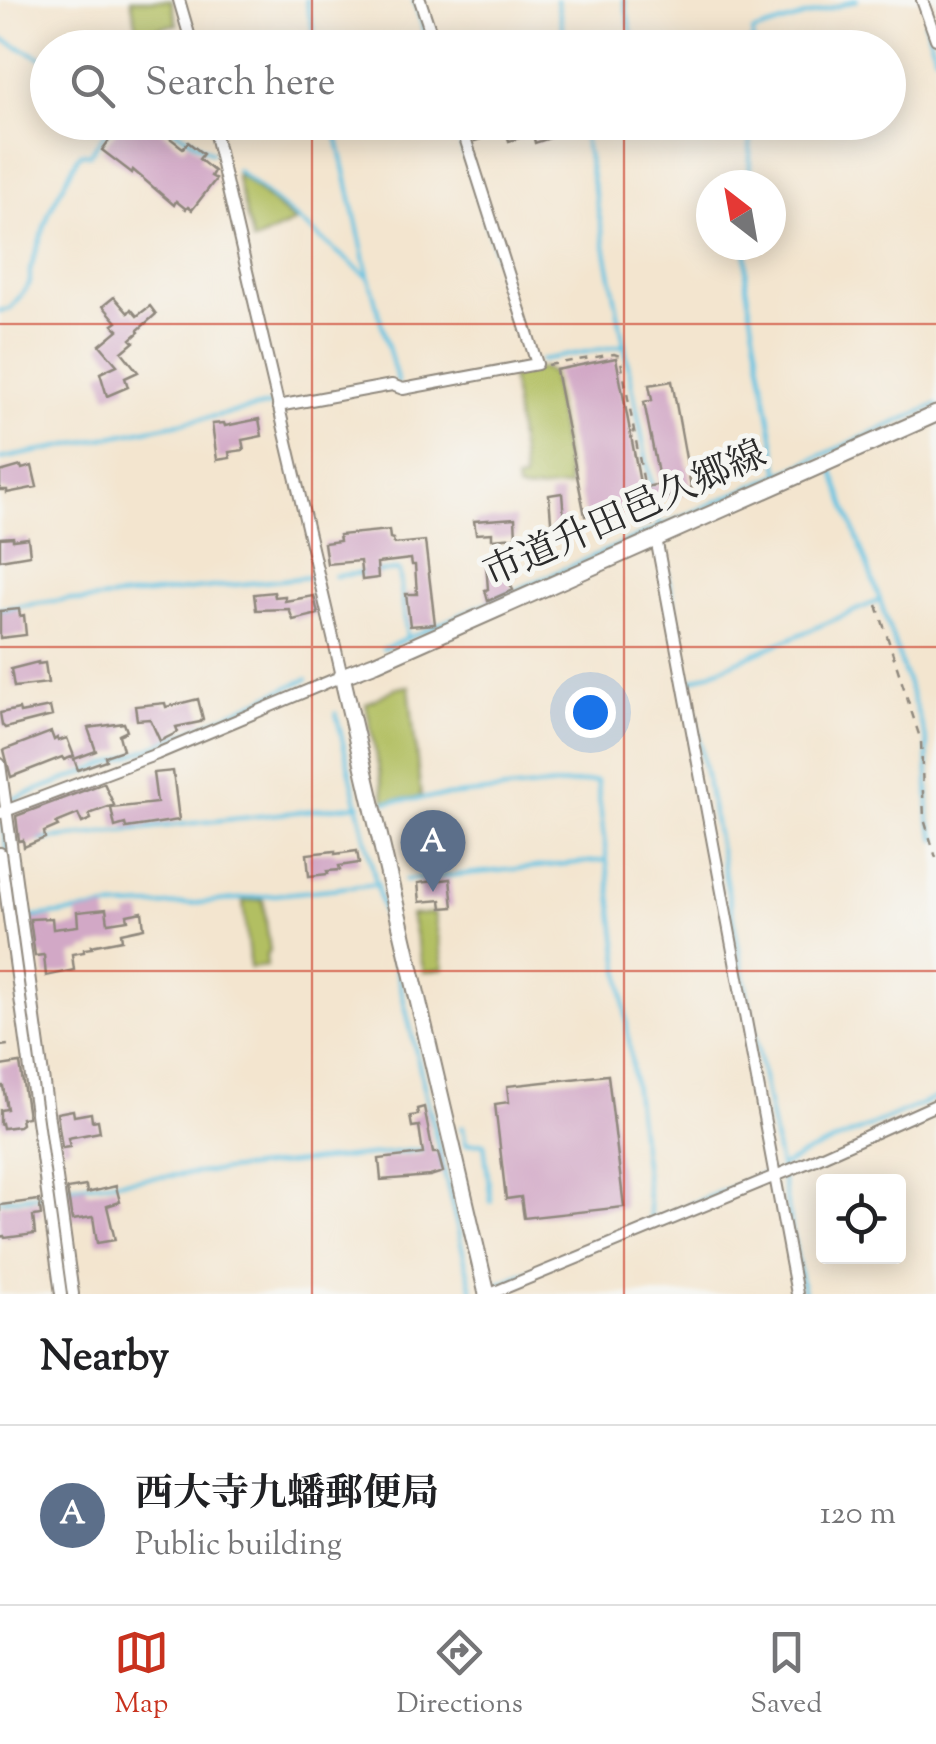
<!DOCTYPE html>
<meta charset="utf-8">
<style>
:root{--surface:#fff;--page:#f2f2f2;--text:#202124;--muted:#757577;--line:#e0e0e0;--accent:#c8321e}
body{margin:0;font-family:"Sorts Mill Goudy","Noto Serif JP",serif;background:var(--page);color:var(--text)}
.controls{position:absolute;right:30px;bottom:30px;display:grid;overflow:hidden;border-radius:10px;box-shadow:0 5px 25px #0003}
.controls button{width:90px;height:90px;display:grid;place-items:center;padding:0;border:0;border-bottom:2px solid var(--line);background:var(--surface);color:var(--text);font:50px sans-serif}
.compass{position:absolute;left:696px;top:170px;width:90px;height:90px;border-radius:50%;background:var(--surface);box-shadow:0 5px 25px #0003;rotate:329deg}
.you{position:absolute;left:590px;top:712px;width:35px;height:35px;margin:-25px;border:8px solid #fff;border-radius:50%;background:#1a73e8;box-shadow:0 0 0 15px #1a73e833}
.badge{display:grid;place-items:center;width:65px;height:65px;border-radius:50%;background:var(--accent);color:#fff;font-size:32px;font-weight:700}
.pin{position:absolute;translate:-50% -82px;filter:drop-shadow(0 2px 5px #0008)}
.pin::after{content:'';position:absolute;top:52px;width:35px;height:30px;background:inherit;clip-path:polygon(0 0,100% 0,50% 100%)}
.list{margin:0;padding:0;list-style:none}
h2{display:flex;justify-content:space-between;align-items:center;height:130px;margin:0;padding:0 40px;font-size:42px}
h2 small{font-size:32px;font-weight:400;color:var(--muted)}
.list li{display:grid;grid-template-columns:65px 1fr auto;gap:30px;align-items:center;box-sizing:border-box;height:180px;padding:0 40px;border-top:2px solid var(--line)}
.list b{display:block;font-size:38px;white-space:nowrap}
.list p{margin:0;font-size:32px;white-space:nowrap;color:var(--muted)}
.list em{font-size:32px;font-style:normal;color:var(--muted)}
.icon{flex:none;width:55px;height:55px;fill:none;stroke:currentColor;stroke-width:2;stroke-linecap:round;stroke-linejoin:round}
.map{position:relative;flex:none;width:936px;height:1294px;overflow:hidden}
.search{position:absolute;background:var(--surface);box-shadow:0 5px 25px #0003;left:30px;right:30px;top:30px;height:110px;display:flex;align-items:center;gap:25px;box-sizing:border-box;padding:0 35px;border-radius:55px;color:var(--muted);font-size:38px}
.sheet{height:310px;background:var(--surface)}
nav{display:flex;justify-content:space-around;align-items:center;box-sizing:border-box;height:140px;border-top:2px solid var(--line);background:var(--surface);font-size:28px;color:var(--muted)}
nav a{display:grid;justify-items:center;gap:5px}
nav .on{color:var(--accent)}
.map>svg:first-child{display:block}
.green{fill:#b2bf62;stroke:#6e7546;stroke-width:2.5}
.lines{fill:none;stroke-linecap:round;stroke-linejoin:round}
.stream{stroke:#64c3e2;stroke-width:4}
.building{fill:#d2a8c6}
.street-casing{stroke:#8f887d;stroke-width:14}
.secondary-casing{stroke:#8f887d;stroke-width:19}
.path{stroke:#8f887d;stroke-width:2.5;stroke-dasharray:8 8;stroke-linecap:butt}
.street{stroke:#fff;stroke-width:10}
.secondary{stroke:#fff;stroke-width:15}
.grid{fill:none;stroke:#c8321e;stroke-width:2.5;stroke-opacity:0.55}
.labels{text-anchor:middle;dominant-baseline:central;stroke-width:10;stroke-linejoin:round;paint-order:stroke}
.street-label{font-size:38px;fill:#2b2b2b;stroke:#f6f6f2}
</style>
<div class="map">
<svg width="936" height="1294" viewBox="0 0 936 1294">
<rect width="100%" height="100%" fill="#f6f6f2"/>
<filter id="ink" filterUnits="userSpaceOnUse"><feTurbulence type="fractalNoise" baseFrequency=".01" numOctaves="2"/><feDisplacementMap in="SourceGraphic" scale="20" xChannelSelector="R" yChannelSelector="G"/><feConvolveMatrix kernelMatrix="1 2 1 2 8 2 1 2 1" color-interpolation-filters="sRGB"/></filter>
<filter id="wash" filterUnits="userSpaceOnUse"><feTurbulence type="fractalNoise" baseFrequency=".0048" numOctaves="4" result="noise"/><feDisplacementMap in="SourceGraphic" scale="40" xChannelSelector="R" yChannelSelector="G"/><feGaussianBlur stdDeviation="2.25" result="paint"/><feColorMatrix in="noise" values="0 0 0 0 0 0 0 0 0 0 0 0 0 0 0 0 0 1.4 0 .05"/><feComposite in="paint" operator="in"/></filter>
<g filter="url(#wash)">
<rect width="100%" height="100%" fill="#f3e5cf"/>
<path class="green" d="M131 0H171L177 24 138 32Z
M239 174 295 222 253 242 236 175Z
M544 368 552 374 569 487 525 491 517 489 516 481 524 480 511 374Z
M409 686 421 797 385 801 366 704 396 688Z
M263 899 270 951 266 955 267 966 250 968 243 901Z
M434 913 444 969 424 972 411 915Z"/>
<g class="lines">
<path class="stream" d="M306 0 317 48
M414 0 430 48
M557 0 566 48
M624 0 635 48
M925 23 936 56
M0 38 48 61
M729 48 753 41
M753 48V32L857 0
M162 122 212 153
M334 122 368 274
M454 122 503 275
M581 122 652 488
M237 170 369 278 398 383
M749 185 751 122
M747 245 746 286 780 475
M0 311 10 309 30 283V270L50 210 78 157 82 153 89 155 114 122
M541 360 625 345
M0 459 270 405
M832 469 880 600
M654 498 661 533
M662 542 804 1294
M374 572 399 570 407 638
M334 576 364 573
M0 609 69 599 81 601 310 577
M383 649 936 405
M689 682 880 600 927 741 929 820 936 840
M336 713 473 1294
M13 799 146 750 307 679
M386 802 597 781 651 1221
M3 824 17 923
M39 840 360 805
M405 880 607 860
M25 918 108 908 189 904 378 884
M461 1128 463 1127 466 1144 484 1143 491 1202
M780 1167 807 1153 936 1098
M63 1187 427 1149
M0 1200 43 1195
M63 1259 68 1294
M498 1284 771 1171"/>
</g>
<g id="blocks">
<path class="building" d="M123 122H149L183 148 188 142 203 154 199 159 214 171 211 176 216 179 192 210 188 207 186 209 176 201 174 205 133 170 132 173 102 150Z
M469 122H545L550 138 535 143 533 134 509 141 506 131 475 141Z
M114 297 128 313 131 309 137 316 150 306 156 314 138 330 139 332 131 339 134 342 122 352 138 372 125 378 128 387 107 396 100 373 117 365 100 345 118 330 113 325 117 322 103 306Z
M616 358 641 488 660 484 644 402 652 400 649 385 672 381 692 492 648 501 641 488 633 492 638 506 585 516 556 370Z
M259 419 262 436 242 440 244 450 229 452 230 458 217 460 212 424 224 423 225 426Z
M21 466 22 469 32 466 37 487 7 493V490H0V472Z
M562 493 565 532 552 534 549 495Z
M515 518 516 537 492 539V533L476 534 474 521Z
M389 530 390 538 393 539 394 544 425 541 435 624 410 626 406 594H417L415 565H412L411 559 377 563 378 578 362 580 360 561 327 564 324 543 340 541 339 535Z
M13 537V540L28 538 30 555 0 560V538Z
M502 557V560L513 558 516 577 507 578 513 590 488 601 485 590 488 589 486 563 487 559Z
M274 592 275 597 285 596V601L314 596 318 614 293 620 289 609 256 610 254 594Z
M19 609 20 616 24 615 26 635 0 638V611Z
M38 662V664L45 663 48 683 14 687 11 669Z
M198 699 203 719 200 722 176 727 178 732 160 741 150 719 137 720 135 706 165 703 166 707Z
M50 707 52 716 5 728 2 725 0 713 19 709 20 713Z
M124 723 127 731 119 735 123 750 105 756 106 760 78 770 74 759 96 751 88 728Z
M51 732 54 740 57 738 58 741 67 738 74 756 64 760 62 757 11 777 4 750Z
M173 771 179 820 126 828 125 824 115 827 111 808 157 803 153 773Z
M104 783 114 805 89 814 91 819 82 823 78 814 56 823 58 826 44 832 45 838 24 847 23 840 19 841 16 816Z
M335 851V854L357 851 359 863 339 866 340 870 327 871 328 874 309 876 307 854Z
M450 879 453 907 442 908 441 900 420 902 418 883Z
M106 909 108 923 128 920 127 915 142 912 144 928 121 933 122 940 91 946 92 948 84 949V952L72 954 74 970 46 976 44 955 35 956 30 919 52 918 53 929 78 926 77 912Z
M20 1063 28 1117 21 1118 22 1124 19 1126 3 1128 2 1123 0 1124V1110L7 1109 3 1086H0V1066Z
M608 1075 624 1207 524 1218 521 1197 506 1199 495 1104 509 1102 507 1086Z
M424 1107 433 1153H438L443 1172 430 1176 381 1180 379 1159 423 1154 419 1126 412 1127 410 1116 418 1115 417 1109Z
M73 1110 74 1116 91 1113 92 1121 98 1120 100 1132 68 1138 70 1147 62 1148 57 1113Z
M86 1186 87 1193 116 1186 120 1202 107 1206 115 1240 97 1243 93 1217 72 1220 67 1189Z
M39 1200 41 1215 33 1216 35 1234 5 1238 4 1236 0 1237V1205Z"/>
</g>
</g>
<g filter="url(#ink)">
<use href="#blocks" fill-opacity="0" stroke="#8f887d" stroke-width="2.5"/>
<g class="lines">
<g class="street-casing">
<path id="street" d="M179 0 193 48
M420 0 436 48
M922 0 936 39
M278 406 392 385 403 389 537 364 460 122
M656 538 797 1294
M0 764 73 1294
M0 813 157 754 342 676 212 122
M0 853 61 1294
M490 1294 809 1162 936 1105"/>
</g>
<g class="secondary-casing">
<path id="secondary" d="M487 1294 342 676 376 663 936 414"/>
</g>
<path class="path" d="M548 365 614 354 620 356 652 526
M877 605 921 741 924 819 936 858
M0 1046 15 1044"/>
<use href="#street" class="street"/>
<use href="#secondary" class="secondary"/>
</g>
</g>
<path class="grid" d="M312 0V48M624 0V48M312 122V1294M624 122V1294M0 324H936M0 647H936M0 971H936"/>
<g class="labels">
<g class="street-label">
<text transform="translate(626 516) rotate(-24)">市道升田邑久郷線</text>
</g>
</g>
</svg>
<div class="controls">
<button><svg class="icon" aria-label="locate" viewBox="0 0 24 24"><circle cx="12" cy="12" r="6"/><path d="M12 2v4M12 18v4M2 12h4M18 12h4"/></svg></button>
</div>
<svg class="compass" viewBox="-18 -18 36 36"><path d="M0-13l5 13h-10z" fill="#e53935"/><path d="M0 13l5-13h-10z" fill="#757577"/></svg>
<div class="you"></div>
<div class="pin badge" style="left:433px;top:892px;background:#5c6f8a">A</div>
<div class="search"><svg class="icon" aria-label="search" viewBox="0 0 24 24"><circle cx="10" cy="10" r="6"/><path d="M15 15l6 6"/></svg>Search here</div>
</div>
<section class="sheet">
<h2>Nearby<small></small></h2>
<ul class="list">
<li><span class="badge" style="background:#5c6f8a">A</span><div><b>西大寺九蟠郵便局</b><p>Public building</p></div><em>120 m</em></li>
</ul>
</section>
<nav>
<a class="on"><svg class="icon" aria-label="map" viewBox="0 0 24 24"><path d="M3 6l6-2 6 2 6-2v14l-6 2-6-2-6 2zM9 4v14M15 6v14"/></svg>Map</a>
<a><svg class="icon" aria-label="directions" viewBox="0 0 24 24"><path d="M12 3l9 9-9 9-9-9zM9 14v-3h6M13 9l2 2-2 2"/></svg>Directions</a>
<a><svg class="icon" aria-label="saved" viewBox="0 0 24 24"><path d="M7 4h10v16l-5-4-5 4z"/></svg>Saved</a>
</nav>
